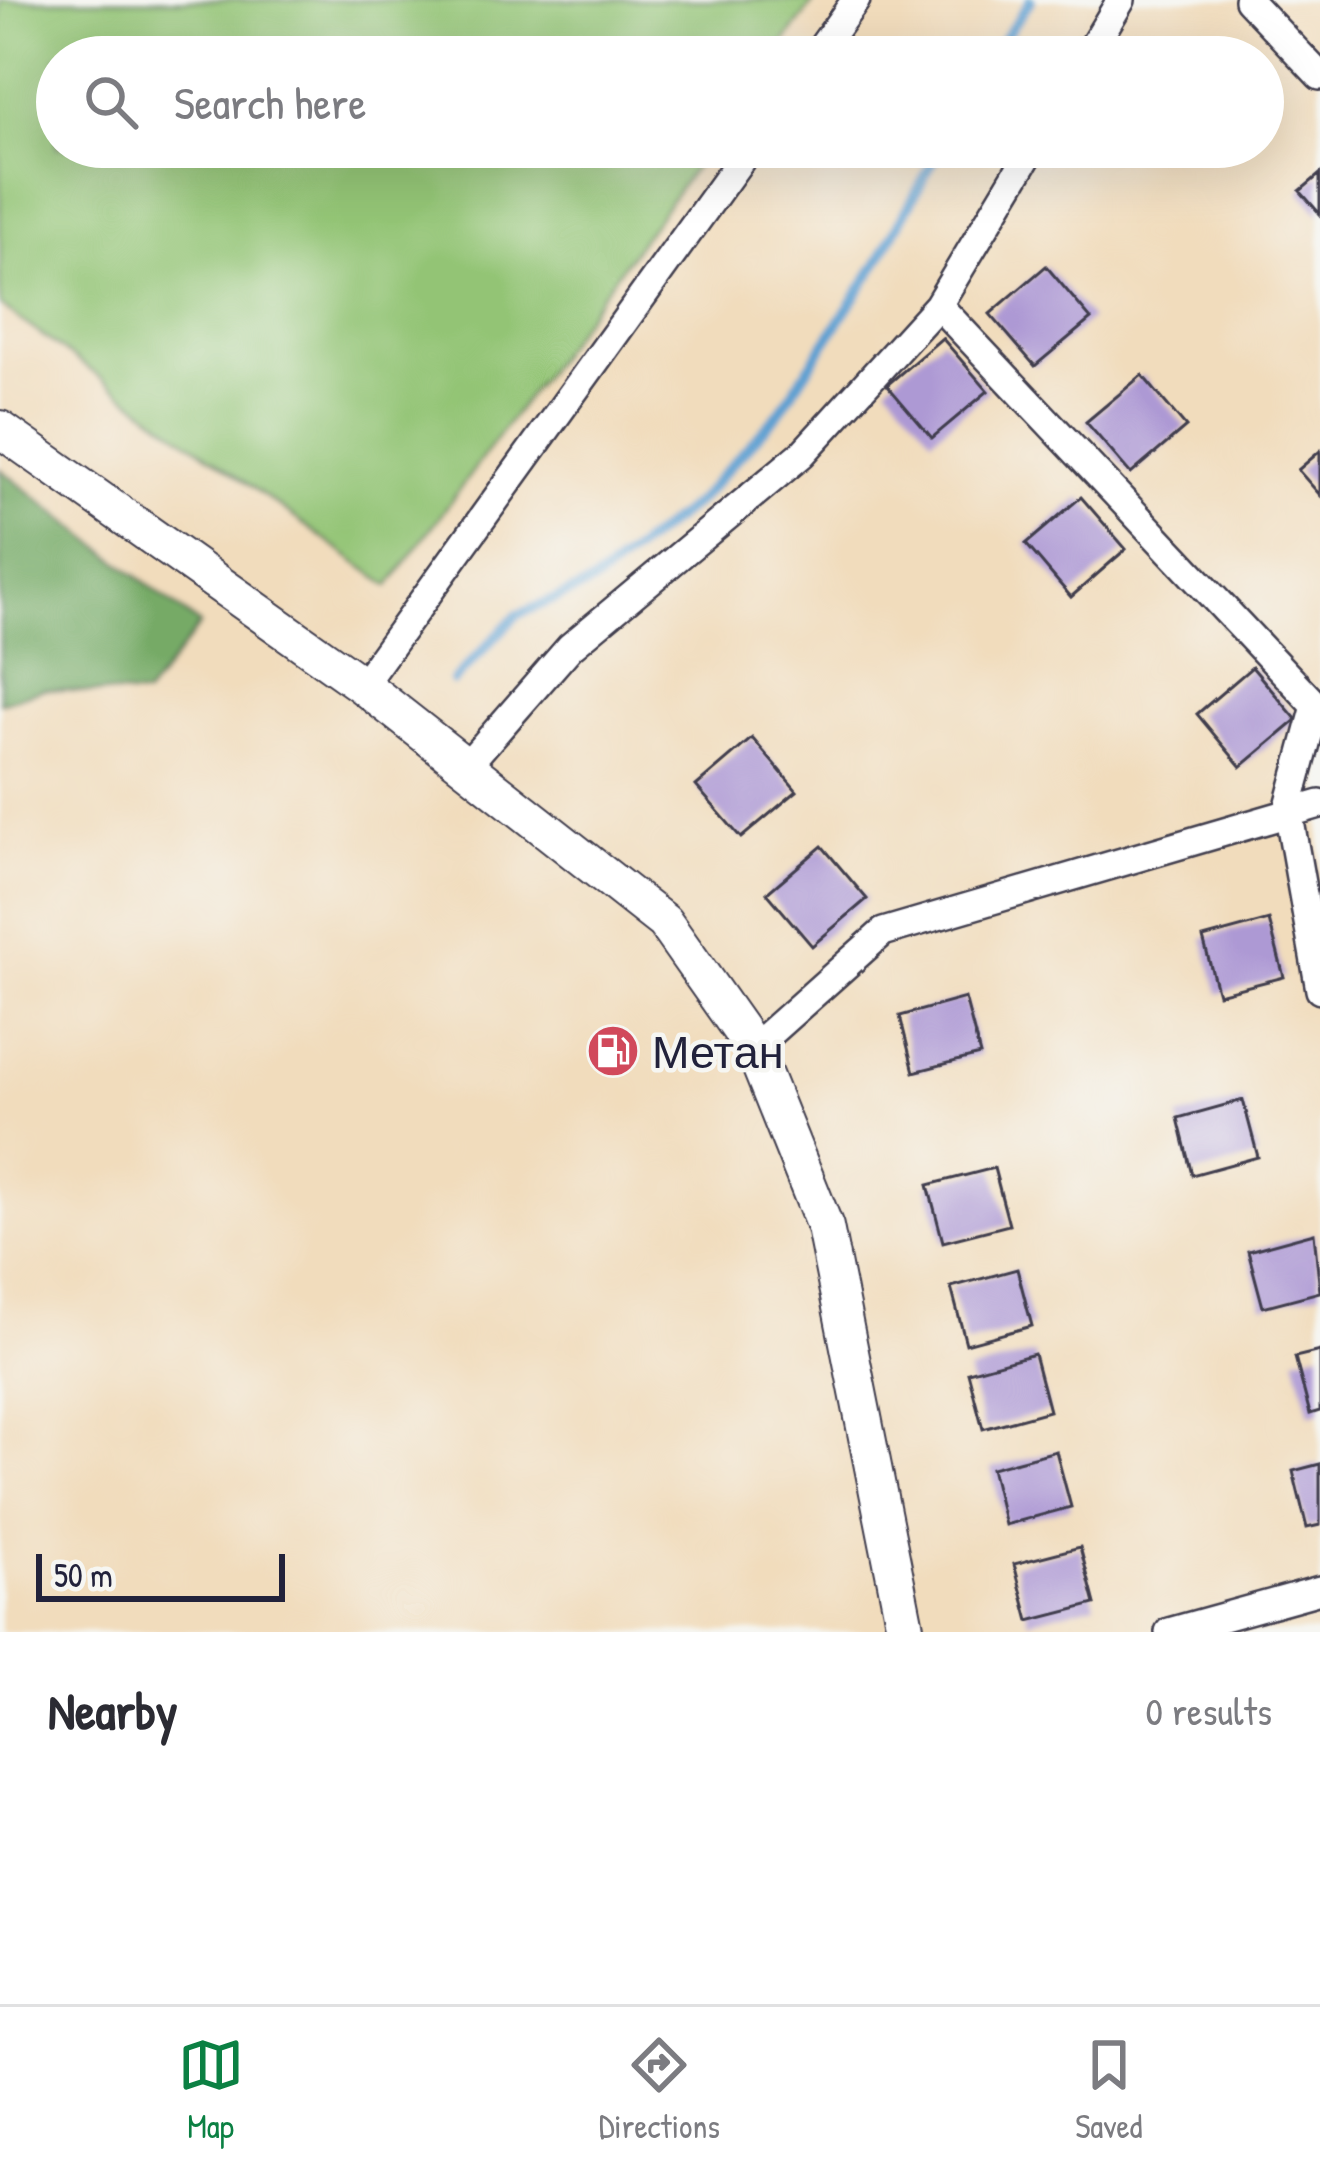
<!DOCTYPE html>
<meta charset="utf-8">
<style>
:root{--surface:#fff;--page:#f2f2f3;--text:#2b2b33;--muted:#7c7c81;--line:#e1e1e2;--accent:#0b8043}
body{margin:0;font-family:"Patrick Hand",sans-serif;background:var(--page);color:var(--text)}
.scale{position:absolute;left:36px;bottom:30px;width:249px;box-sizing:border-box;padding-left:12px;border:6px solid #22223b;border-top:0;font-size:33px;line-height:42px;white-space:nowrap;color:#22223b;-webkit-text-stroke:9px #f6f6f2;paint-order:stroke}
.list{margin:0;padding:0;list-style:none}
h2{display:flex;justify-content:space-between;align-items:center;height:156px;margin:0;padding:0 48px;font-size:51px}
h2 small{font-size:39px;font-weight:400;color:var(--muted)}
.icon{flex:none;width:66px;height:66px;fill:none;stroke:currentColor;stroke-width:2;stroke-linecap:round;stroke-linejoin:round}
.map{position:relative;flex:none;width:1320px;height:1632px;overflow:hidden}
.search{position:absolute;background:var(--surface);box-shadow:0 12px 48px #0002;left:36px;right:36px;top:36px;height:132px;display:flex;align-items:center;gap:30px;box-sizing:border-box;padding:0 42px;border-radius:66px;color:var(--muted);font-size:45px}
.sheet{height:372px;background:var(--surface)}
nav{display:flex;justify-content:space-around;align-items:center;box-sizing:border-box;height:168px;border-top:3px solid var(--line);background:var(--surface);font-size:33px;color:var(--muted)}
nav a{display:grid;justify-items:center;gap:6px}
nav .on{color:var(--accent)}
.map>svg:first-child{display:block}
.green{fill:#93c474;stroke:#5a7358;stroke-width:3}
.forest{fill:#76aa66;stroke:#4c6650;stroke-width:3}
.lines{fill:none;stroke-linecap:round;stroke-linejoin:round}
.stream{stroke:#5ea0d2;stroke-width:10}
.building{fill:#ad99d4}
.street-casing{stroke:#413e4e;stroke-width:32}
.secondary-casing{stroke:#413e4e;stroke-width:40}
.street{stroke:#fff;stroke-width:27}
.secondary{stroke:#fff;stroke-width:36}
.labels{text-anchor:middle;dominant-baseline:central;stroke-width:9;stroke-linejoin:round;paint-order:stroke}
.poi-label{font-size:45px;fill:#22223b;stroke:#f6f6f2;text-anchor:start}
</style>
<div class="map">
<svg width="1320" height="1632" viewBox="0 0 1320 1632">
<rect width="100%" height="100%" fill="#f6f6f2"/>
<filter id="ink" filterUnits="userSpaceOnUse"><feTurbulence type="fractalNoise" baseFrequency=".00833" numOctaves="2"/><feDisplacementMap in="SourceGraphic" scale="24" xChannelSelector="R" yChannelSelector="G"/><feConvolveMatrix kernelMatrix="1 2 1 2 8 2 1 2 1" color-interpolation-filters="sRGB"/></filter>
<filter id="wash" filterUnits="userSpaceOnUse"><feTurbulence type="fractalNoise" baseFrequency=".004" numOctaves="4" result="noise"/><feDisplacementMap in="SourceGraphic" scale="48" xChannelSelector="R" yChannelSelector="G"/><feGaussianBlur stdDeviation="2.7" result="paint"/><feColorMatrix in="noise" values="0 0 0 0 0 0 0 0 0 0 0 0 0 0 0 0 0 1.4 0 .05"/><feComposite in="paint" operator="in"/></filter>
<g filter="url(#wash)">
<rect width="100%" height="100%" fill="#f1dcbc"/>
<path class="green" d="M0 0H815L774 57H57V147H709L389 586 0 305Z"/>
<path class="forest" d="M0 469 200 625 145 696 44 689 0 703Z"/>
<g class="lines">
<path class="stream" d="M991 57 1031 0
M453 681 517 615 593 583 698 501 778 414 877 264 941 147"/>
</g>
<g id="blocks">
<path class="building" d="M1320 174V214L1300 191Z
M1046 266 1091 319 1035 366 990 314Z
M942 338 988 391 932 438 887 385Z
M1142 375 1186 427 1131 474 1086 422Z
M1320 451V495L1298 470Z
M1081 497 1126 549 1071 597 1026 544Z
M1252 667 1297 720 1241 767 1197 714Z
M752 738 797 791 741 838 696 786Z
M822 846 867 899 812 946 767 893Z
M1269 920 1284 977 1218 994 1203 938Z
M965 998 980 1055 914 1072 900 1016Z
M1243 1100 1258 1157 1192 1175 1178 1118Z
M994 1168 1009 1225 943 1242 928 1185Z
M1314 1233 1320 1292 1263 1307 1248 1251Z
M1017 1269 1032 1326 966 1344 951 1287Z
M1320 1351V1411L1310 1414 1295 1357Z
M1034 1354 1049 1411 983 1429 968 1372Z
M1056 1451 1071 1507 1005 1525 991 1468Z
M1320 1464V1525L1307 1528 1293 1471Z
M1080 1547 1095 1604 1029 1621 1014 1564Z"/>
</g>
</g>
<g filter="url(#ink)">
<use href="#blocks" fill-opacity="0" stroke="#413e4e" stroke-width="3"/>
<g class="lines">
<g class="street-casing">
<path id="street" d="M1248 0 1320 76
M815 57 856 0
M1087 57 1121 0
M938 305 1316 706 1288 810 1320 990
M362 685 750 147
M466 766 570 647 802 454 938 305 1033 147
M753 1048 883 932 1320 804
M1169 1632 1320 1590"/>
</g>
<g class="secondary-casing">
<path id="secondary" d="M0 429 362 685 664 922 753 1048 825 1227 906 1632"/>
</g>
<use href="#street" class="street"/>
<use href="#secondary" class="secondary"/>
</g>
</g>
<defs>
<g id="fuel-disc" transform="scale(2.7)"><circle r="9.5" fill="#d1495b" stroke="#f6f6f2"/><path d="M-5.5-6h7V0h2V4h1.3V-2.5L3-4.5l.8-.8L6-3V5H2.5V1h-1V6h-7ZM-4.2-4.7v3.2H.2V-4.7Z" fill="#fff"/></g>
</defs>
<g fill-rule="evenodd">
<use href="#fuel-disc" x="613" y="1051"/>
</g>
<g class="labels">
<g class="poi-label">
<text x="652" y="1051">Метан</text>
</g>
</g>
</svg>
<div class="scale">50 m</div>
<div class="search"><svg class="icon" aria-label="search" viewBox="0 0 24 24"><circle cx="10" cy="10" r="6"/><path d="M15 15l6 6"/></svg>Search here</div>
</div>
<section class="sheet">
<h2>Nearby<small>0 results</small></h2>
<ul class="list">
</ul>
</section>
<nav>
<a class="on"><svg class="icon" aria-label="map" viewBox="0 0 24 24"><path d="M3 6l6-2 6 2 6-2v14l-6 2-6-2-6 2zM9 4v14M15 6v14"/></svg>Map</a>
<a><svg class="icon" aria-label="directions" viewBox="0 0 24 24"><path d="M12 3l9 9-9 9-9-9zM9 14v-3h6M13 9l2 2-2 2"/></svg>Directions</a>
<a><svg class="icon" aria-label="saved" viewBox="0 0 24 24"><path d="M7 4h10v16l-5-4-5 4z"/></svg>Saved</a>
</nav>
